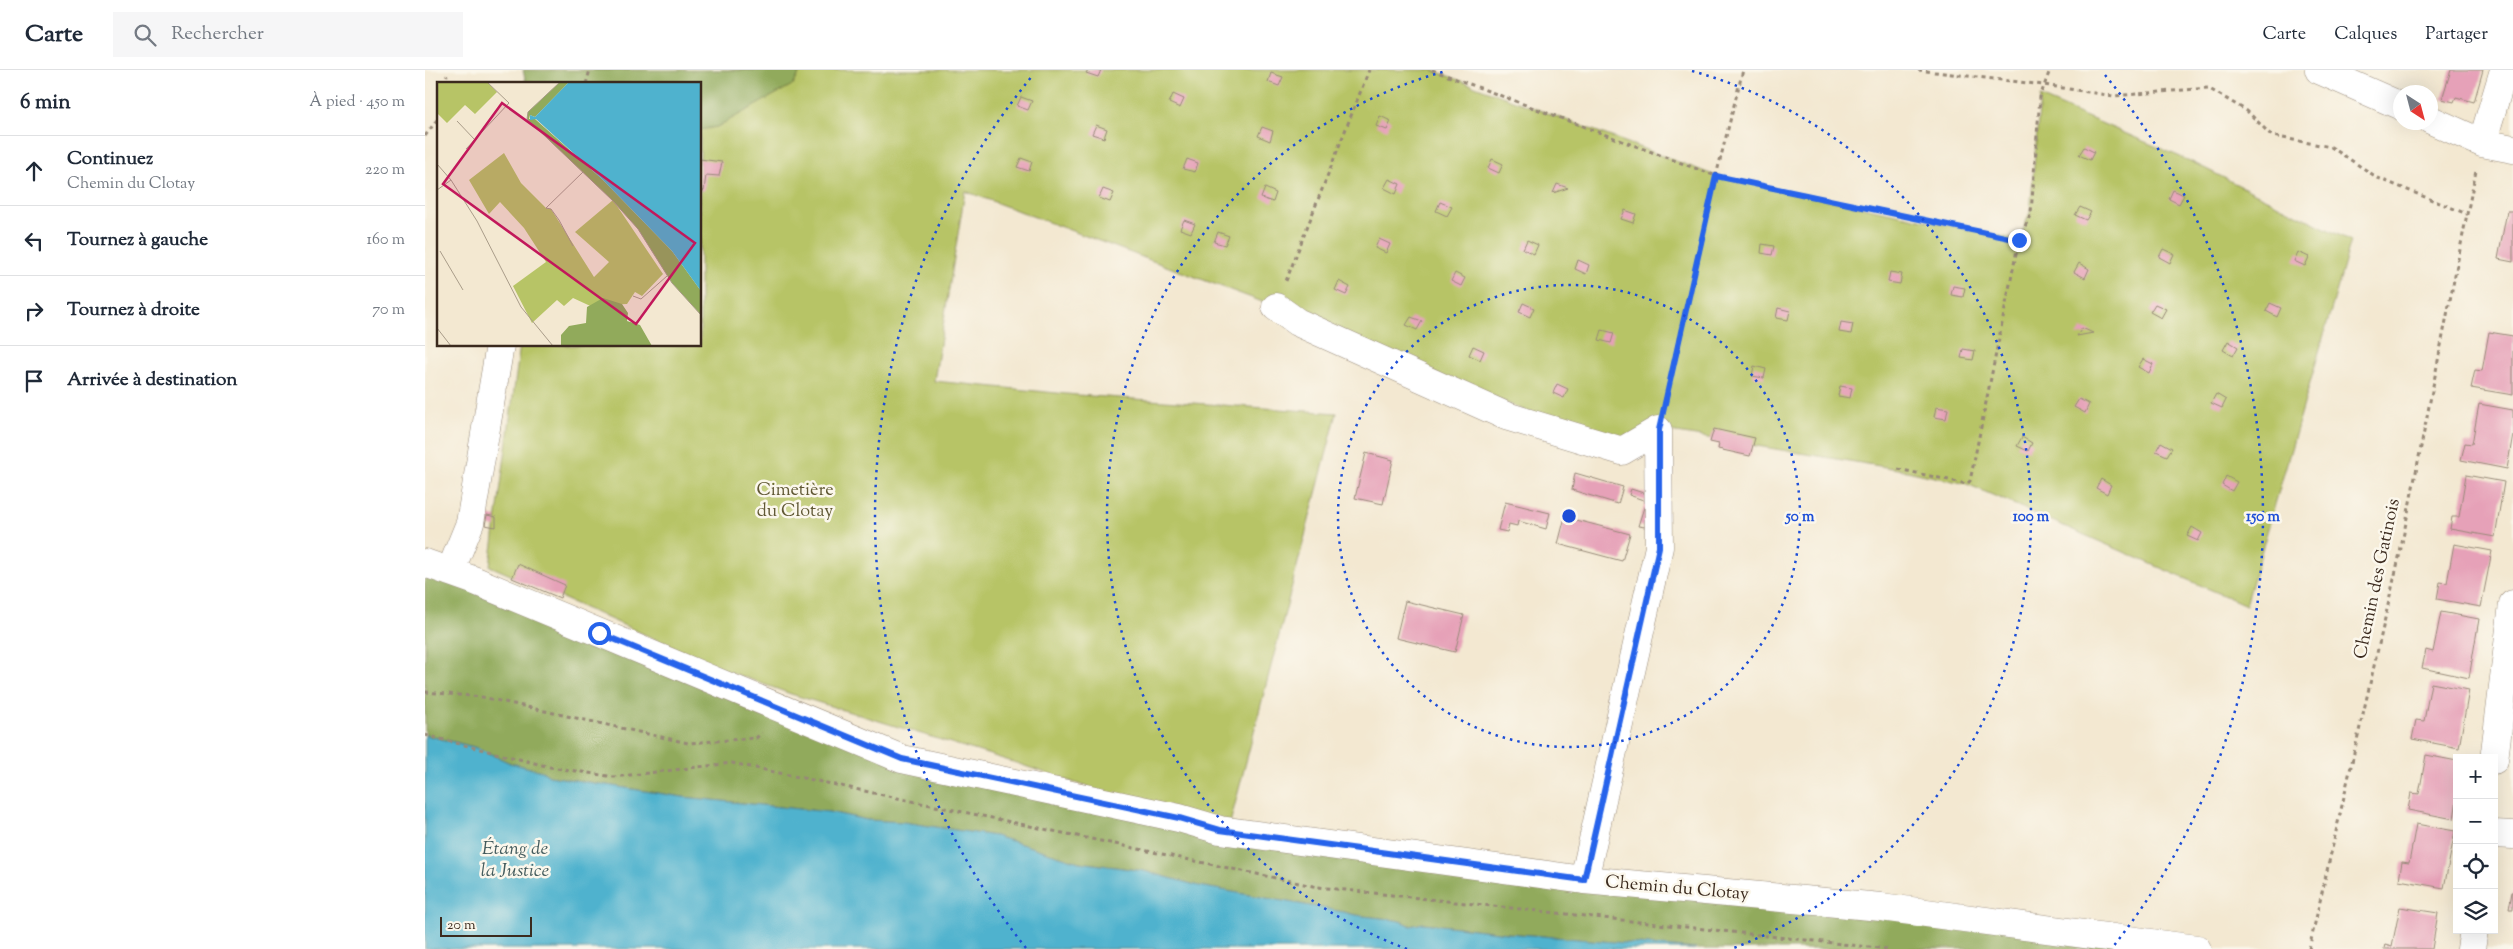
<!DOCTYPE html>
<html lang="fr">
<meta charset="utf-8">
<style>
:root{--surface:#fff;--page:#f6f6f7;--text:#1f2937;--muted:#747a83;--line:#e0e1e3}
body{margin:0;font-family:"Sorts Mill Goudy",serif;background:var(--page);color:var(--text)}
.controls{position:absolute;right:15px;bottom:15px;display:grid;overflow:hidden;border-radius:0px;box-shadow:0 5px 20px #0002}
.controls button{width:45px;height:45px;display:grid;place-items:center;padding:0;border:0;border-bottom:1px solid var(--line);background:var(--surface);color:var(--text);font:25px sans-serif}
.compass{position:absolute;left:1968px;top:15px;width:45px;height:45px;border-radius:50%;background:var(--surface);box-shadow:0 5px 20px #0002;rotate:144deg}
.scale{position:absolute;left:15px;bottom:12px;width:92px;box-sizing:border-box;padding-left:5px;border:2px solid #3b2a1e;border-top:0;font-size:14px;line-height:18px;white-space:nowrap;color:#3b2a1e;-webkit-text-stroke:4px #fbf7ec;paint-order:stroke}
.stop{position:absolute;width:15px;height:15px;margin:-11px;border:4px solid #2563eb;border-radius:50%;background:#fff}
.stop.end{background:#2563eb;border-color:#fff;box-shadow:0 1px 5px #0008}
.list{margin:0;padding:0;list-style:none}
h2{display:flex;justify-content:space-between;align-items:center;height:65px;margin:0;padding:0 20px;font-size:21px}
h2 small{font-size:16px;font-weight:400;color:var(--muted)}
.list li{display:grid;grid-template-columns:32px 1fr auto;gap:15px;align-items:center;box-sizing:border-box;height:70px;padding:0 20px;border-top:1px solid var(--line)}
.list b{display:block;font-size:19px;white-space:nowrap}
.list p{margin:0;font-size:16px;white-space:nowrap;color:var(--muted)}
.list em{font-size:16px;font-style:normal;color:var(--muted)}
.icon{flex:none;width:28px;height:28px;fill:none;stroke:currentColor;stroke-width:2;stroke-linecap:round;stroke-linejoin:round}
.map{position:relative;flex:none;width:2088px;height:879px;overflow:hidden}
header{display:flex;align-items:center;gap:30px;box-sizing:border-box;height:70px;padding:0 25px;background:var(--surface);border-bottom:1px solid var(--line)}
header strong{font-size:24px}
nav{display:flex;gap:28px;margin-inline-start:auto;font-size:18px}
.search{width:350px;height:45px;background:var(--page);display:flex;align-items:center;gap:12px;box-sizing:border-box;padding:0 18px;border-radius:0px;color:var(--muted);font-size:19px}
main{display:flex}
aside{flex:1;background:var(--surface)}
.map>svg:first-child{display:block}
.green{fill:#b7c466;stroke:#797742}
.forest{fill:#91aa5b;stroke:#666a3c}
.water{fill:#4fb2ce;stroke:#456e76}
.building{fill:#e6a1b8}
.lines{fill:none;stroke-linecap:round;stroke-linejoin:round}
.minor-casing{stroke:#978978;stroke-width:29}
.path{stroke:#978978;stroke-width:3;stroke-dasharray:4 4;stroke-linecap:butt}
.minor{stroke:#fff;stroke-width:28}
.route{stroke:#2563eb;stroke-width:6}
.ring{fill:none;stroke:#1d4ed8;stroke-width:2.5;stroke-dasharray:2.5 5}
.labels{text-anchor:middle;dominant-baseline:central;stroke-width:5;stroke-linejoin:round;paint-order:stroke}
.park-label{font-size:18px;fill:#605834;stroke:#fbf7ec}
.street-label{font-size:18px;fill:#3b2a1e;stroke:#fbf7ec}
.water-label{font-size:19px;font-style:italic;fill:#425a5c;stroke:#fbf7ec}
.inset-road{fill:none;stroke:#a99c89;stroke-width:1}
.view{fill:#c2185b;fill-opacity:0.15;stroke:#c2185b;stroke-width:2.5}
.inset-edge{fill:none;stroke:#3b2a1e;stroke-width:2.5}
.centre{fill:#1d4ed8;stroke:#fbf7ec;stroke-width:2.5}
.ring-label{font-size:15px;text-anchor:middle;font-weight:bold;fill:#1d4ed8;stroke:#fbf7ec;stroke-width:5;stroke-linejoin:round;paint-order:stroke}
</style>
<header>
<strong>Carte</strong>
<div class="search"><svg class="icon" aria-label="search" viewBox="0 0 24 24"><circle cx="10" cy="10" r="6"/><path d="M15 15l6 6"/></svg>Rechercher</div>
<nav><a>Carte</a><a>Calques</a><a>Partager</a></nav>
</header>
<main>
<aside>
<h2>6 min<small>À pied · 450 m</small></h2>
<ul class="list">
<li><svg class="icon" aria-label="ahead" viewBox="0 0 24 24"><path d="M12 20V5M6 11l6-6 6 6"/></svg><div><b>Continuez</b><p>Chemin du Clotay</p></div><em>220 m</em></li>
<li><svg class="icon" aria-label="left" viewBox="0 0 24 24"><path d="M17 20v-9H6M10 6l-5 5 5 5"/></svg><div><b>Tournez à gauche</b></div><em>160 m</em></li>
<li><svg class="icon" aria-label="right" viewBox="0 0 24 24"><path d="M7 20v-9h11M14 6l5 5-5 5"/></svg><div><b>Tournez à droite</b></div><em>70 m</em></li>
<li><svg class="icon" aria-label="arrive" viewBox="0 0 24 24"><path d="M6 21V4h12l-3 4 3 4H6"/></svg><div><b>Arrivée à destination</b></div></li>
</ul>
</aside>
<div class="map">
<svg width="2088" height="879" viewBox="0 0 2088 879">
<rect width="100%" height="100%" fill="#fbf7ec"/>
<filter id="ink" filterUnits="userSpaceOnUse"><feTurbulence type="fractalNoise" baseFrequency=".02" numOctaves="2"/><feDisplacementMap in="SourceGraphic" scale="10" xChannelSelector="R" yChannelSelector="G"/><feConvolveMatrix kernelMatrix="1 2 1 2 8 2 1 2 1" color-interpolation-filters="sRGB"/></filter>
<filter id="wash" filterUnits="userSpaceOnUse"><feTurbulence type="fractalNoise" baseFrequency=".0096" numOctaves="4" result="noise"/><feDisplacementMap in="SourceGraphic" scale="20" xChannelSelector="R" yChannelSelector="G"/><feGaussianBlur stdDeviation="1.12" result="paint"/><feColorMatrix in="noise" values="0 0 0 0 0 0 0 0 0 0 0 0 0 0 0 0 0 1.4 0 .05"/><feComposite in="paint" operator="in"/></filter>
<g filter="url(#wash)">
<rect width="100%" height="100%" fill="#f3e8d1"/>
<path class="green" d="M288 0H1007L1291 106 1594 170 1605 142 1615 27 1765 91 1926 171 1821 535 1542 414 1473 399 1234 360 1197 381 851 237 540 121 509 311 652 325 912 343 803 761 754 748 588 692 366 624 302 601 65 496 95 275H275V14Z"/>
<path class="forest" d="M98 0H376L369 14 292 57 275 60V14H101Z
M0 493 477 689 754 748 1772 879H1271L1082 863 999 853 986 856C972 846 939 849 919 842L774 816 719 801 654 792 570 766 478 752 442 750 404 742 258 727 124 706 117 701 85 693 53 678 0 665Z"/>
<path class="water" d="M0 665 53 678 85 693 117 701 124 706 258 727 404 742 442 750 478 752 570 766 654 792 719 801 774 816 919 842C939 849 972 846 986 856L998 853 1082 863 1271 879H0Z"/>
<g id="blocks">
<path class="building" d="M663 0H676L673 7 661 3Z
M2026 0H2058L2049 32 2031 27 2029 32 2017 29Z
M846 3 858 7 854 16 843 12Z
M748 24 759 29 755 38 744 33Z
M596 27 607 31 603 40 592 36Z
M955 46 966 51 962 60 951 56Z
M671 55 682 59 679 68 667 64Z
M837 57 848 61 845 71 833 66Z
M1659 77 1669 82 1665 90 1654 85Z
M596 88 607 92 604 101 592 97Z
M275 89 297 92 294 106 281 105 279 121 275 120Z
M762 89 773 93 770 102 758 99Z
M1067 89 1078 94 1074 103 1063 98Z
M964 109 975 114 971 124 959 118Z
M1132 114 1143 118 1128 123Z
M840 118 851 123 848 132 836 128Z
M678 119 689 123 685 132 674 128Z
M1748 120 1759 125 1754 134 1744 129Z
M1015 132 1027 137 1022 146 1011 141Z
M1655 137 1666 142 1661 150 1650 145Z
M1200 140 1211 144 1208 153 1196 149Z
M2082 141H2088V192L2073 189Z
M759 150 770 154 766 163 755 159Z
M793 162 804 166 800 175 789 172Z
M954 169 965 174 961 183 950 178Z
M1102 170 1113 175 1109 184 1098 179Z
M1337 174 1349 176 1347 185 1336 183Z
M1738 179 1749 184 1745 193 1734 187Z
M1873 182 1884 187 1880 196 1869 191Z
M1153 190 1164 195 1161 204 1150 199Z
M1654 193 1664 199 1660 208 1649 202Z
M1465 202 1477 204 1475 214 1463 212Z
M1030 203 1040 208 1036 216 1026 211Z
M914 211 925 217 921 225 910 220Z
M1528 216 1540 218 1538 227 1526 225Z
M1098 233 1109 238 1105 247 1094 242Z
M1845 233 1856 238 1852 247 1841 241Z
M1730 234 1741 239 1736 248 1725 242Z
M1353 238 1365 241 1363 250 1351 248Z
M986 247 997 251 992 260 981 255Z
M1416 252 1428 254 1426 264 1414 262Z
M1657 258 1668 263 1652 266Z
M1177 260 1189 263 1186 273 1174 270Z
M2064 262 2088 266V325L2046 318 2050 300 2057 301Z
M1803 271 1813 277 1808 286 1798 280Z
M1048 276 1059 281 1055 290 1044 285Z
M1538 279 1550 281 1548 290 1536 288Z
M1718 289 1728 294 1724 303 1713 297Z
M1329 296 1341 299 1339 308 1327 306Z
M1132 314 1143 319 1139 328 1128 323Z
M1415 316 1427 318 1425 328 1413 326Z
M1791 324 1801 330 1797 338 1786 333Z
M1654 329 1664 334 1660 343 1649 337Z
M2054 334 2088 340V364L2082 399 2036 390 2040 373 2047 374Z
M1511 337 1523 339 1521 349 1509 347Z
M1289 359 1330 368 1325 386 1293 379 1294 374 1285 372Z
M1597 367 1607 373 1603 381 1592 376Z
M1736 372 1747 378 1742 386 1731 381Z
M941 383 968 390 958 434 930 428Z
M1150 403 1198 417 1193 434 1147 420Z
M2041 405 2079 412 2070 467 2025 459 2027 447H2034Z
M1801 406 1812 412 1807 421 1797 415Z
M1676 409 1686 415 1682 424 1671 418Z
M1206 419 1231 427 1227 431 1220 457 1213 456 1221 431 1204 425Z
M1080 432 1125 443 1121 459 1093 451 1092 456 1084 454 1082 462 1073 460Z
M62 445 71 447V457L60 455Z
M1140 447 1205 464 1197 491 1133 474Z
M1767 457 1777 463 1773 471 1762 466Z
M2029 474 2067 481 2056 537 2012 529 2015 512 2022 513Z
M93 494 140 515 135 528 87 508Z
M980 531 1039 545 1030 582 971 568Z
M2016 542 2054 549 2044 608 1997 598 2001 580 2008 582Z
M2006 613 2044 620 2034 678 1987 669 1991 650 1999 651Z
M2001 685 2032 691V729L2029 749 1983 740 1986 723 1994 724Z
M1991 754 2030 761 2019 818 1974 810 1977 792 1984 793Z
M2087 822H2088V839H2084Z
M1975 837 2013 843 2007 879H1959L1960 874 1967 876Z"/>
</g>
</g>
<g filter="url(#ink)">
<use href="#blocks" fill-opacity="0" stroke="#978978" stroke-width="1"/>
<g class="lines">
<g class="minor-casing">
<path id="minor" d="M1894 0 1976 36
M2006 50 2057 73 2088 79
M2057 73 2079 0
M851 237 872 252 1081 346 1197 381 1233 360 1234 477 1159 810
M0 493 48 510 477 689 754 748 795 760 1159 810 1456 837 1772 879
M25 502 45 453 75 275
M2069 690 2088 534
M2069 764 2088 765
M2046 879 2049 860"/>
</g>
<path class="path" d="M1007 0 1291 106 1594 170
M1493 0 1619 15 1688 26 1783 18 1822 41 1847 66 1906 77 1953 108 2042 144 2051 101
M20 14 22 5
M161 14 165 0
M0 66 14 47
M861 211 944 0
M1240 333 1291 106 1318 0
M1473 399 1542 414 1545 411 1594 170 1606 143 1615 27 1625 0
M0 622 57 627 263 673 331 668 337 663
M0 665 125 697 189 707 307 693 893 817 1463 879
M1884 879 1975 483 2042 144"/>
<use href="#minor" class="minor"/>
</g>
</g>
<g class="lines" filter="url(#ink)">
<path class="route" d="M174 563 477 689 754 748 795 760 1159 810 1234 477V360L1291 106 1594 170"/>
</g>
<g class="ring">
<circle cx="1144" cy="446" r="231"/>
<path d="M982 879A462 462 0 0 1 1021 1M1267 1A462 462 0 0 1 1306 879"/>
<path d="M601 878A694 694 0 0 1 608 5M1680 5A694 694 0 0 1 1687 878"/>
</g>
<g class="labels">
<g class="park-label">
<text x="370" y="421">Cimetière<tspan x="370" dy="21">du Clotay</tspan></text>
</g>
<g class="street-label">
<text transform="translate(1953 509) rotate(-78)">Chemin des Gatinois</text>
<text transform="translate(1252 819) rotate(5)">Chemin du Clotay</text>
</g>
<g class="water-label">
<text x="90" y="779">Étang de<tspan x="90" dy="22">la Justice</tspan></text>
</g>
</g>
<g transform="translate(12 12)">
<rect width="264" height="264" fill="#f3e8d1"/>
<path d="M0 0H50L60 10 38 32 28 23 10 41 0 31ZM67 71 84 101 109 126 114 127 157 195 172 180 138 150 176 118 226 192 205 214 198 210 190 222 169 223 162 228 136 216 127 224 120 218 95 241 76 204 109 180 87 146 63 120 52 132 32 98Z" fill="#b7c466"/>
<path d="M123 0H132L98 35 93 33 92 37H98L165 97 235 169 264 209V233L235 201 201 147 176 119 90 37 91 30ZM166 216 185 222 191 231 190 239 203 243 215 264H124V253L132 244 149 241 150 225Z" fill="#91aa5b"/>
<path d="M132 0H264V209L235 169 165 97 99 37 93 38V33L98 35Z" fill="#4fb2ce"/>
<path class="inset-road" d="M123 0 91 30 90 37 176 119 201 147 235 201 264 233M20 39 38 58M29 67 72 21 50 0M0 82 14 98 40 139 84 225 116 264M0 108 14 98M136 164 122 138 114 127 109 126 146 90M3 169 26 208M196 214 204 217 230 194M0 246 14 264"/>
<path class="view" d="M65 21 258 161 199 242 6 102Z"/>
<rect width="264" height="264" class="inset-edge"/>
</g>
<circle cx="1144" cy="446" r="8" class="centre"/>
<g class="ring-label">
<text x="1375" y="451">50 m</text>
<text x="1606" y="451">100 m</text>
<text x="1838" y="451">150 m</text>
</g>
</svg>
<div class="controls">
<button>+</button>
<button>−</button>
<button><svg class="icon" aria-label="locate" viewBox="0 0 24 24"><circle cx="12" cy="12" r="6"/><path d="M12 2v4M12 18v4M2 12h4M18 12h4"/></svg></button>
<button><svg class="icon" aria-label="layers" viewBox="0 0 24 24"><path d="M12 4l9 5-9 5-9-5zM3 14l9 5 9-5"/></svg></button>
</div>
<svg class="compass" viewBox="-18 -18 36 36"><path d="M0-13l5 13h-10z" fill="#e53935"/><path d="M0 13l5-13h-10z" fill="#747a83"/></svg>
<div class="scale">20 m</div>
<div class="stop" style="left:174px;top:563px"></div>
<div class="stop end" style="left:1594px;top:170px"></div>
</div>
</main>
